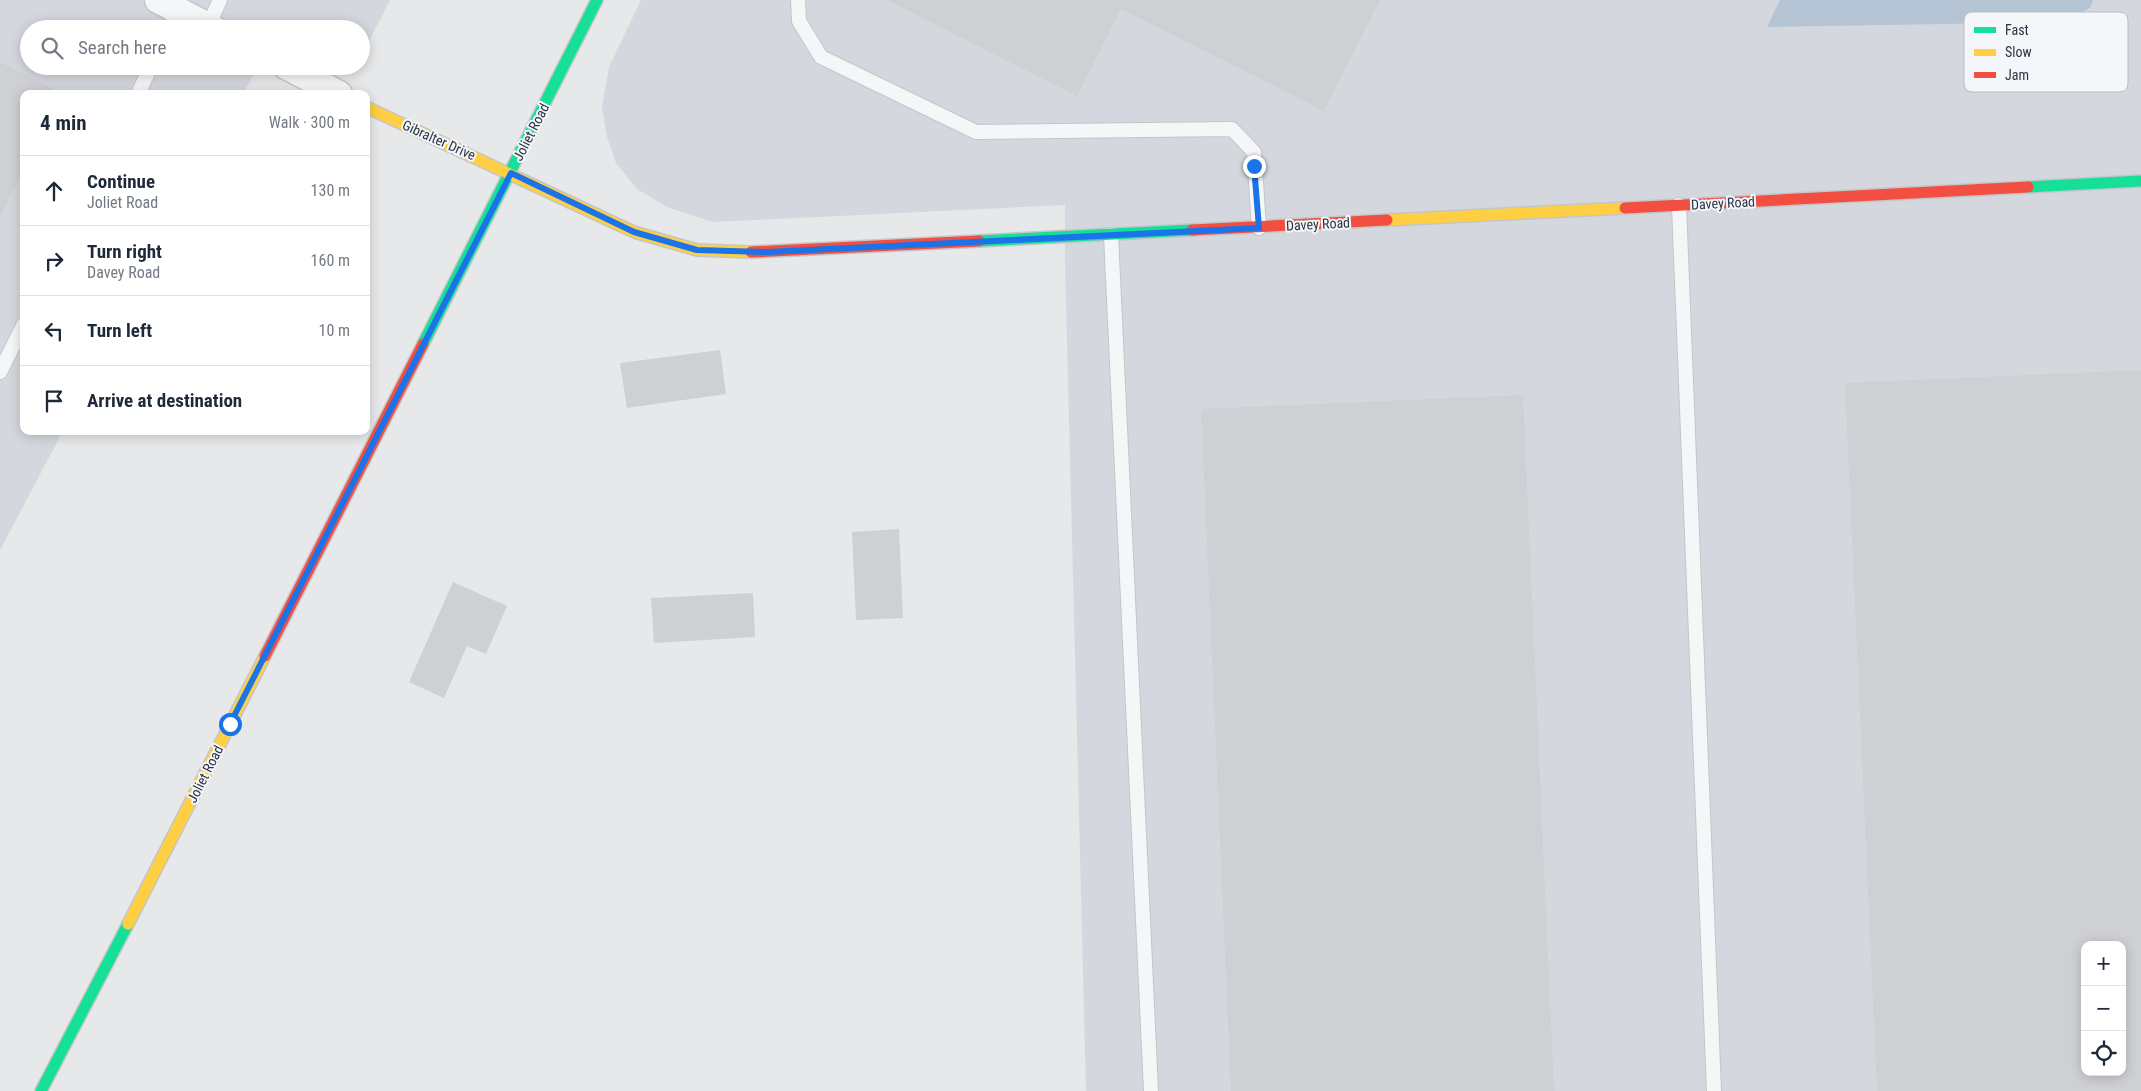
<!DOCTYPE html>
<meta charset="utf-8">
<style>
:root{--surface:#fff;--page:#f6f6f7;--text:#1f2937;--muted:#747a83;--line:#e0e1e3}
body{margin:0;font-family:"Roboto Condensed",sans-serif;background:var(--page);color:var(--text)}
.controls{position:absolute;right:15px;bottom:15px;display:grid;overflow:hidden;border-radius:10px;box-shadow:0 2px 12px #0003}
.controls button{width:45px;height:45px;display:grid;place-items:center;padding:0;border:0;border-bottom:1px solid var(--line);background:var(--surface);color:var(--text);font:25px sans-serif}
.stop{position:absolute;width:15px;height:15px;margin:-11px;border:4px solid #1a73e8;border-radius:50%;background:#fff}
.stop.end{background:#1a73e8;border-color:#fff;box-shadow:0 1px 5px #0008}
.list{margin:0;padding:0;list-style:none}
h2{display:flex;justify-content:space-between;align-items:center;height:65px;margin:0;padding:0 20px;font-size:21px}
h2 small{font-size:16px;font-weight:400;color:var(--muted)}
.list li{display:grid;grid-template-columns:32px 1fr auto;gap:15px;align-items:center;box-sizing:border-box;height:70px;padding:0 20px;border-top:1px solid var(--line)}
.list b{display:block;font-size:19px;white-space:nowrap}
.list p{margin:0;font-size:16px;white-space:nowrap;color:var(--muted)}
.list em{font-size:16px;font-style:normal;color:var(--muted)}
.icon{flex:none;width:28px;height:28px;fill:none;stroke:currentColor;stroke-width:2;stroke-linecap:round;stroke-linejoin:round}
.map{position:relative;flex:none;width:2141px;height:1091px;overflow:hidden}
.search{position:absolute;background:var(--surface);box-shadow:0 2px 12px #0003;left:20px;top:20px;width:350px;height:55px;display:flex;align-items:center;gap:12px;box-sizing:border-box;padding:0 18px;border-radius:28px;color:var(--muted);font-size:19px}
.panel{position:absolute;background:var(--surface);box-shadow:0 2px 12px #0003;left:20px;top:90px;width:350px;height:345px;border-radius:10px}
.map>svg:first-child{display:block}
.built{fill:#d4d7dd;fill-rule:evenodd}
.water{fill:#b4c4d5}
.building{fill:#ced0d3;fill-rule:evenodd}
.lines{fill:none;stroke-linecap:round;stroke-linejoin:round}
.lane-casing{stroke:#c4c6c8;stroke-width:16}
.street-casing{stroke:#c4c6c8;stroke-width:29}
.fast-casing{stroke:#c4c6c8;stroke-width:14}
.slow-casing{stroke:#c4c6c8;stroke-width:14}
.jam-casing{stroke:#c4c6c8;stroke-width:14}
.lane{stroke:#f5f6f7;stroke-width:14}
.street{stroke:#f5f6f7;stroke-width:26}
.fast{stroke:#16e098;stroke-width:11}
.slow{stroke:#ffcf43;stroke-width:11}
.jam{stroke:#f24e42;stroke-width:11}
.route{stroke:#1a73e8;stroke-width:6}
.labels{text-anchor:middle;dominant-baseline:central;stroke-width:4;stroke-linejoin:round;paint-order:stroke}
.street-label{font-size:14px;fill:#2b3445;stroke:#f4f6f9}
.key{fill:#f4f6f9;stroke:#b8bcc3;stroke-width:1}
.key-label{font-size:14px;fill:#2b3445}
</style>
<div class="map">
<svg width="2141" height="1091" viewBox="0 0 2141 1091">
<rect width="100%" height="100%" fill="#e6e8ea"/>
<path class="built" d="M0 0H390L361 57V29H29V66H258L243 94H24V431H63L0 550Z
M641 0H2141V1091H1086L1065 262V205L713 222 667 207 637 189 616 163 607 137 602 107 609 67ZM2085 945H2122V1072H2085Z"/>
<path class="water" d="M1780 0H2093L2090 8 2063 22 1767 27Z"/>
<path class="building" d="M887 0H1380L1324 111 1121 9 1077 96Z
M0 62 62 94H24V170L0 216Z
M720 350 726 394 627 408 620 363Z
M2141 370V1091H1877L1845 383ZM2085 945H2122V1072H2085Z
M1523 395 1554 1091H1231L1201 409Z
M899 529 903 618 856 620 852 532Z
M453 582 507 606 486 654 467 646 444 698 409 682Z
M753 593 755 637 654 643 651 598Z"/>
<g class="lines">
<g class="lane-casing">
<path id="lane" d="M798 0 799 21 821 57 976 132 1232 129 1254 152 1259 228
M208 26 220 0
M170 29 179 11
M138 94 151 66
M1679 205 1714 1091
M1111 235 1151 1091
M0 372 24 324"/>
</g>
<g class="street-casing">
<path id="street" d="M158 0 214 29
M286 66 339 94"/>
</g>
<g class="fast-casing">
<path id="fast" d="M2028 187 2141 181
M979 241 1192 230
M423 344 597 0
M41 1091 128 924"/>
</g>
<g class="slow-casing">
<path id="slow" d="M366 107 634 232 697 250 751 252
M1387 220 1625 208
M128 924 265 656"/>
</g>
<g class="jam-casing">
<path id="jam" d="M1625 208 2028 187
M1192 230 1387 220
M751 252 979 241
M265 656 423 344"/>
</g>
<use href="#lane" class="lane"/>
<use href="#street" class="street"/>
<use href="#fast" class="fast"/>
<use href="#slow" class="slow"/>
<use href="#jam" class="jam"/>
</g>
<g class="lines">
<path class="route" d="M230 724 511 173 634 232 697 250 768 252 1259 228 1254 166"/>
</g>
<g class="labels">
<g class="street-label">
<text transform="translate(531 132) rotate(-63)">Joliet Road</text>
<text transform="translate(439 140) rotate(24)">Gibralter Drive</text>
<text transform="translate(1723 203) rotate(-3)">Davey Road</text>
<text transform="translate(1318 224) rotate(-3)">Davey Road</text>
<text transform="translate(205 774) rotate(-63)">Joliet Road</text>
</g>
</g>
<rect x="1964" y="12" width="164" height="80" rx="8" class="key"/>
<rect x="1974" y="27" width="22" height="6" fill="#16e098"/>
<rect x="1974" y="49" width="22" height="7" fill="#ffcf43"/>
<rect x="1974" y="72" width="22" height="6" fill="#f24e42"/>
<g class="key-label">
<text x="2005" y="35">Fast</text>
<text x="2005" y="57">Slow</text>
<text x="2005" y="80">Jam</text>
</g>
</svg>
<div class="controls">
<button>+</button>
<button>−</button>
<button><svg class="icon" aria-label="locate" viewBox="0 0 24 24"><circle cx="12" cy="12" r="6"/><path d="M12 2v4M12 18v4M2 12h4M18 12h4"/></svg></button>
</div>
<div class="stop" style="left:230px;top:724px"></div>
<div class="stop end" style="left:1254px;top:166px"></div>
<div class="search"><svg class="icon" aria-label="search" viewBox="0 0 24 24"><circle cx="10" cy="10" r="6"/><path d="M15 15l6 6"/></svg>Search here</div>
<section class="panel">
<h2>4 min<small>Walk · 300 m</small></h2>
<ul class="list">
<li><svg class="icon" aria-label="ahead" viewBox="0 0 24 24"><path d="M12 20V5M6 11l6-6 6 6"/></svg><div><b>Continue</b><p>Joliet Road</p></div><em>130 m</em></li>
<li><svg class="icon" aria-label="right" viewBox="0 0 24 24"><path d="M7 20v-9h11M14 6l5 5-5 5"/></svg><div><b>Turn right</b><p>Davey Road</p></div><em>160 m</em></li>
<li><svg class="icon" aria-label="left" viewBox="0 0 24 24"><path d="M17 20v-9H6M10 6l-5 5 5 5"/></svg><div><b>Turn left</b></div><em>10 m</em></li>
<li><svg class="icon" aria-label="arrive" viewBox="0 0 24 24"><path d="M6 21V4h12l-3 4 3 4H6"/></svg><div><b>Arrive at destination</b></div></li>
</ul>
</section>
</div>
